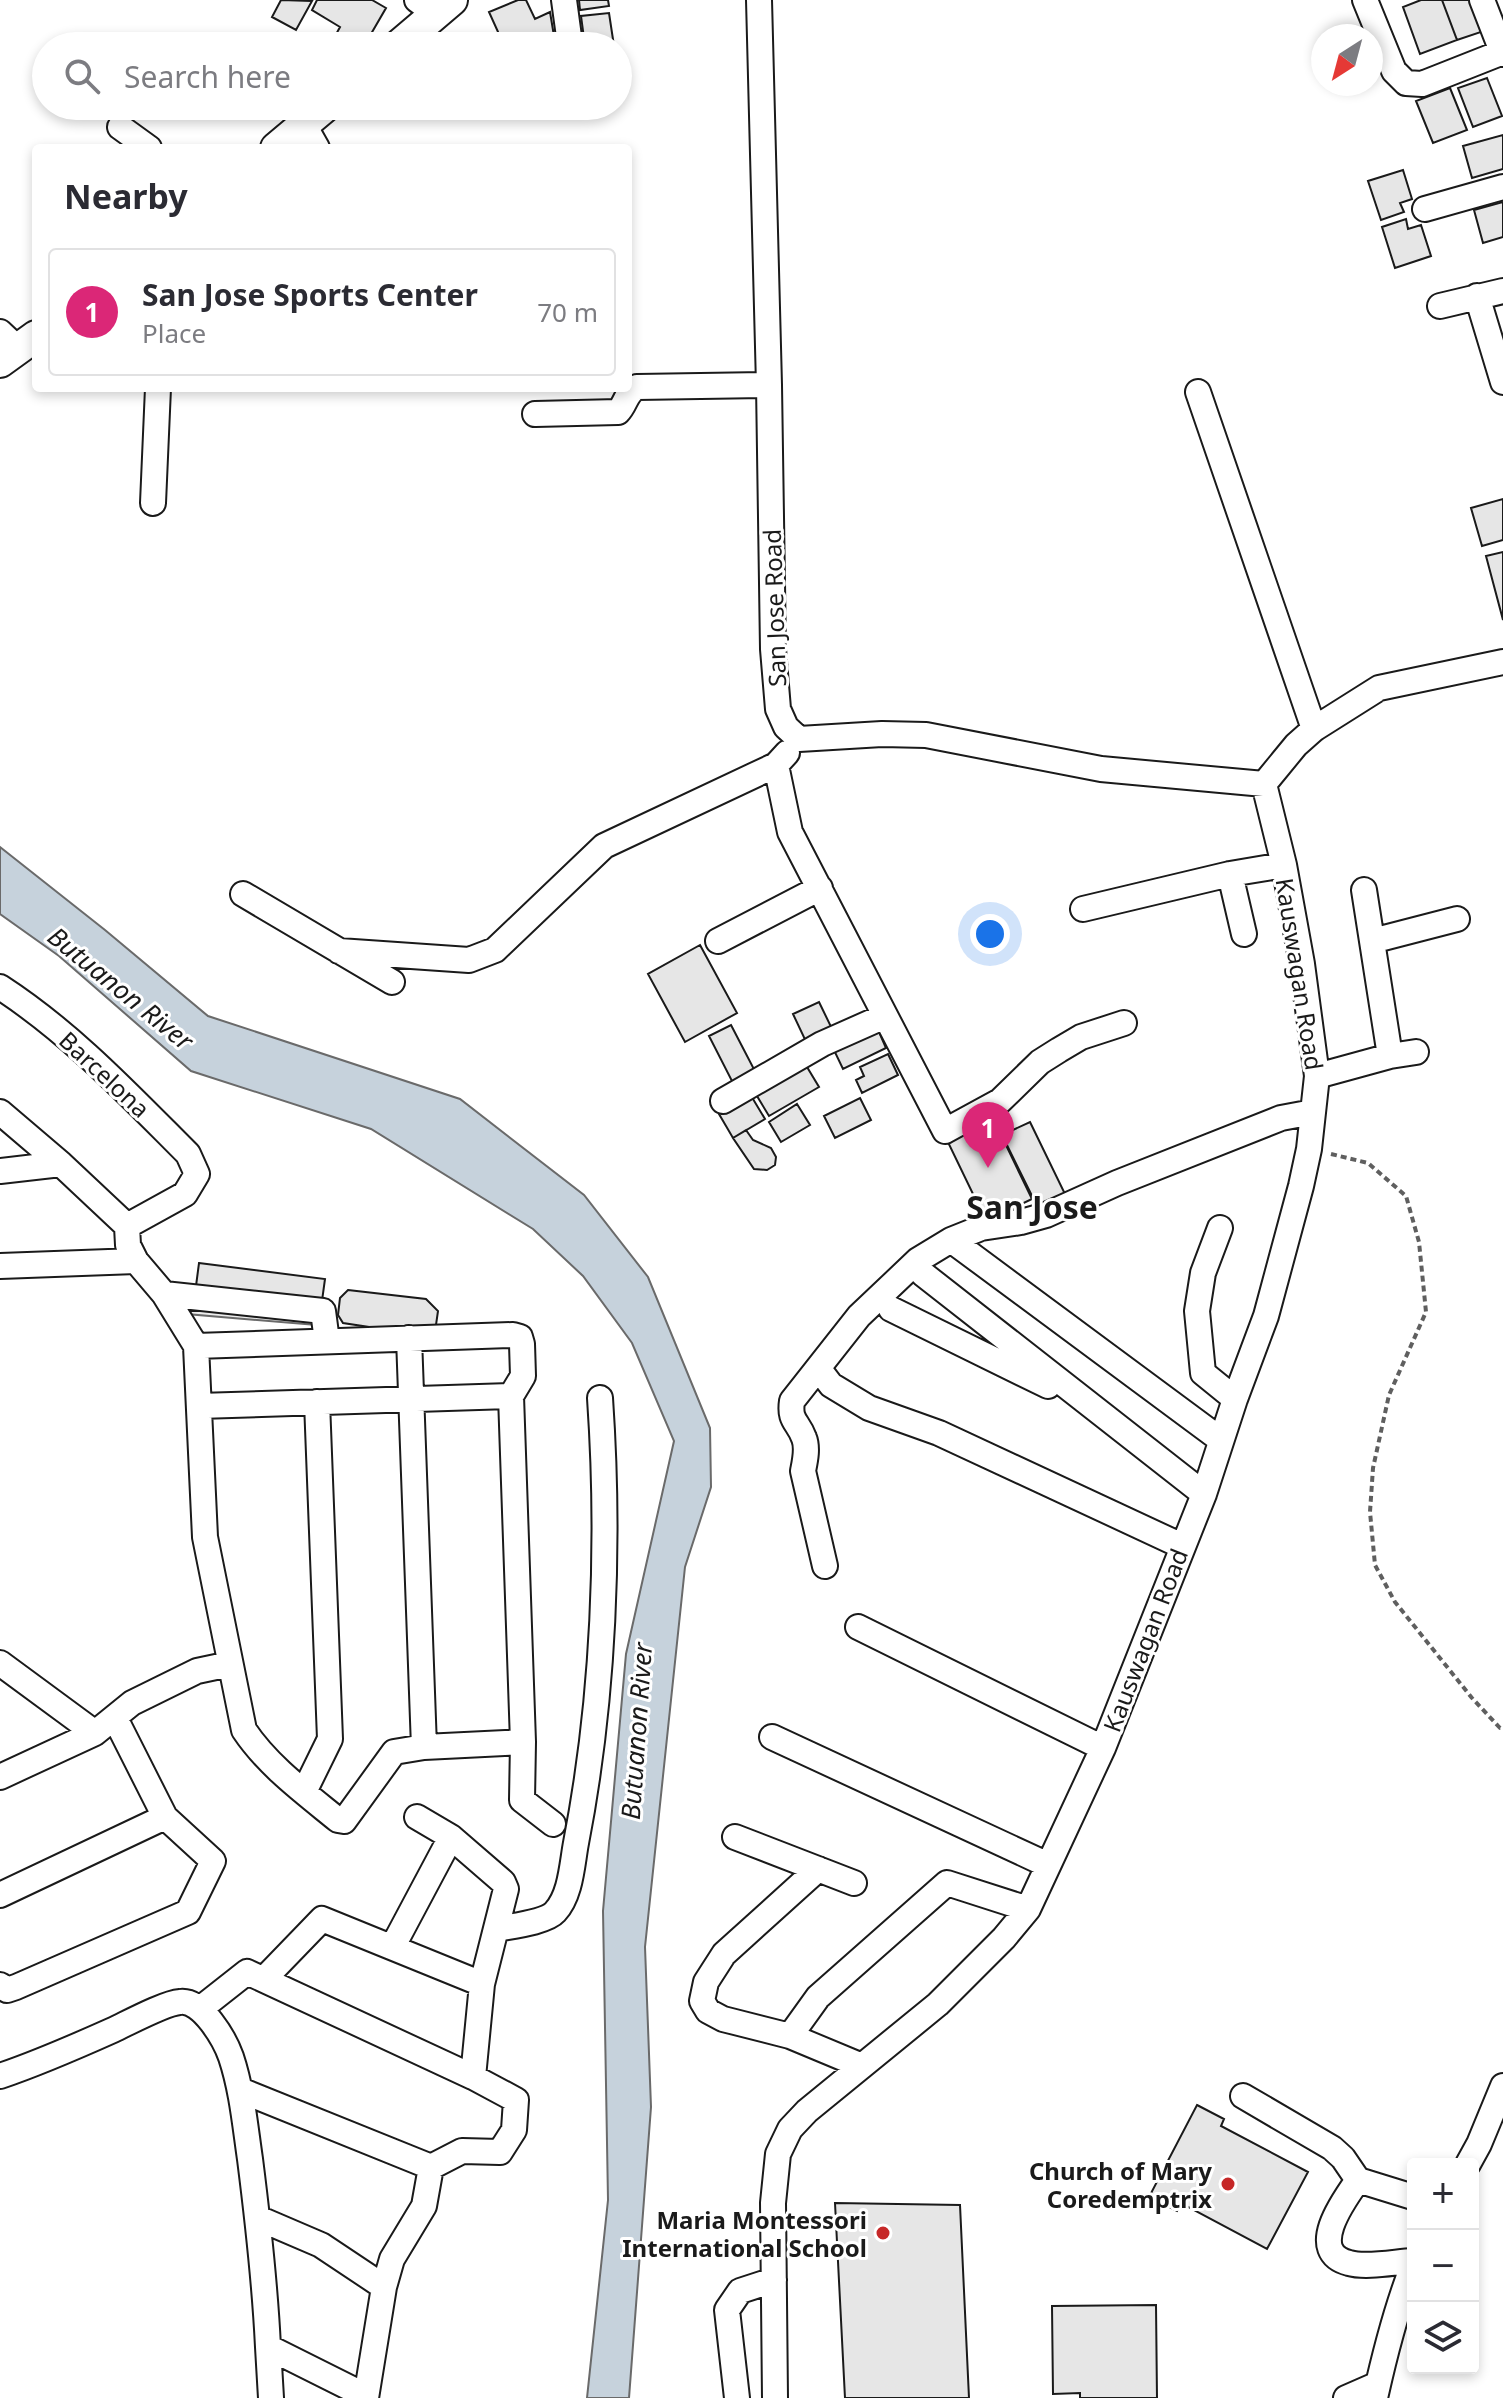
<!DOCTYPE html>
<meta charset="utf-8">
<style>
:root{--surface:#fff;--page:#f7f7f7;--text:#2b2b33;--muted:#7c7c81;--line:#e1e1e2;--accent:#db2777}
body{margin:0;font-family:"Noto Sans",sans-serif;background:var(--page);color:var(--text)}
.controls{position:absolute;right:24px;bottom:24px;display:grid;overflow:hidden;border-radius:8px;box-shadow:0 4px 12px #0003}
.controls button{width:72px;height:72px;display:grid;place-items:center;padding:0;border:0;border-bottom:2px solid var(--line);background:var(--surface);color:var(--text);font:40px sans-serif}
.compass{position:absolute;left:1311px;top:24px;width:72px;height:72px;border-radius:50%;background:var(--surface);box-shadow:0 4px 12px #0003;rotate:216deg}
.you{position:absolute;left:990px;top:934px;width:28px;height:28px;margin:-20px;border:6px solid #fff;border-radius:50%;background:#1a73e8;box-shadow:0 0 0 12px #1a73e833}
.badge{display:grid;place-items:center;width:52px;height:52px;border-radius:50%;background:var(--accent);color:#fff;font-size:26px;font-weight:700}
.pin{position:absolute;translate:-50% -66px;filter:drop-shadow(0 2px 4px #0008)}
.pin::after{content:'';position:absolute;top:42px;width:28px;height:24px;background:inherit;clip-path:polygon(0 0,100% 0,50% 100%)}
.list{margin:0;padding:0;list-style:none}
h2{display:flex;justify-content:space-between;align-items:center;height:104px;margin:0;padding:0 32px;font-size:34px}
h2 small{font-size:26px;font-weight:400;color:var(--muted)}
.list li{display:grid;grid-template-columns:52px 1fr auto;gap:24px;align-items:center;box-sizing:border-box;height:128px;margin:0 16px 16px;padding:0 16px;border:2px solid var(--line);border-radius:8px}
.list b{display:block;font-size:30px;white-space:nowrap}
.list p{margin:0;font-size:26px;white-space:nowrap;color:var(--muted)}
.list em{font-size:26px;font-style:normal;color:var(--muted)}
.icon{flex:none;width:44px;height:44px;fill:none;stroke:currentColor;stroke-width:2;stroke-linecap:round;stroke-linejoin:round}
.map{position:relative;flex:none;width:1503px;height:2398px;overflow:hidden}
.search{position:absolute;background:var(--surface);box-shadow:0 4px 12px #0003;left:32px;top:32px;width:600px;height:88px;display:flex;align-items:center;gap:20px;box-sizing:border-box;padding:0 28px;border-radius:44px;color:var(--muted);font-size:30px}
.panel{position:absolute;background:var(--surface);box-shadow:0 4px 12px #0003;left:32px;top:144px;width:600px;height:248px;border-radius:8px}
.map>svg:first-child{display:block}
.parking{fill:#ededed;stroke:#6a6a6a;stroke-width:2}
.water{fill:#c6d2dc;stroke:#6a6a6a;stroke-width:2}
.building{fill:#e6e6e6;stroke:#1a1a1a;stroke-width:2}
.lines{fill:none;stroke-linecap:round;stroke-linejoin:round}
.minor-casing{stroke:#1a1a1a;stroke-width:28}
.major-casing{stroke:#1a1a1a;stroke-width:34}
.path{stroke:#5f5f5f;stroke-width:4;stroke-dasharray:6 4;stroke-linecap:butt}
.minor{stroke:#fff;stroke-width:24}
.major{stroke:#fff;stroke-width:30}
.poi-dot{fill:#c62828;stroke:#fff;stroke-width:3}
.labels{text-anchor:middle;dominant-baseline:central;stroke-width:6;stroke-linejoin:round;paint-order:stroke}
.street-label{font-size:24px;fill:#1a1a1a;stroke:#fff}
.poi-label{font-size:24px;font-weight:bold;fill:#1a1a1a;stroke:#fff;text-anchor:end}
.water-label{font-size:26px;font-style:italic;fill:#1a1a1a;stroke:#fff}
.district-label{font-size:32px;font-weight:bold;fill:#1a1a1a;stroke:#fff}
</style>
<div class="map">
<svg width="1503" height="2398" viewBox="0 0 1503 2398">
<rect width="100%" height="100%" fill="#fff"/>
<path class="parking" d="M175 1293 318 1306 316 1325 175 1313Z"/>
<path class="water" d="M0 847 105 930 208 1016 460 1099 584 1195 648 1277 710 1428 711 1487 685 1567 645 1947 651 2107 629 2398H587L608 2200 603 1911 626 1654 674 1441 632 1343 583 1276 533 1229 371 1129 191 1071 59 956 0 914Z"/>
<path class="building" d="M281 0 312 1 296 30 272 17Z
M317 0H372L386 8 364 46H348L334 38 340 27 312 10Z
M518 0H526L535 19 550 12 555 42 547 46H525L524 42 503 43 489 12Z
M579 0H608L609 6 580 10Z
M1421 0H1442L1457 40 1420 54 1403 7Z
M1442 0H1472L1484 31 1457 40Z
M609 13 614 46H585L581 16Z
M1487 78 1502 116 1473 127 1458 88Z
M1450 88 1467 130 1433 143 1416 101Z
M1503 135V169L1472 178 1463 146Z
M1403 170 1412 199 1400 203 1404 212 1381 220 1368 181Z
M1503 202V237L1483 243 1474 210Z
M1406 219 1408 229 1421 225 1431 256 1395 268 1382 227Z
M1503 499V540L1482 546 1471 508Z
M1503 552V620L1486 556Z
M700 945 737 1013 685 1042 648 974Z
M819 1002 835 1035 809 1048 793 1014Z
M731 1025 757 1075 735 1087 709 1036Z
M876 1025 886 1048 843 1069 832 1046Z
M888 1054 898 1075 862 1093 856 1080 864 1076 860 1067Z
M804 1062 819 1087 769 1116 754 1091Z
M750 1094 765 1119 733 1138 719 1114Z
M860 1098 871 1120 835 1138 824 1116Z
M797 1104 810 1125 781 1142 769 1122Z
M991 1114 1032 1199 986 1221 945 1136Z
M1030 1122 1065 1194 1038 1208 1002 1135Z
M746 1130 753 1140 771 1148 776 1157 775 1165 767 1170 754 1169 733 1138Z
M199 1263 325 1279 322 1301 196 1286Z
M348 1290 426 1299 438 1311 436 1325 422 1335 343 1323 338 1315 340 1298Z
M1197 2105 1224 2119 1221 2126 1308 2172 1267 2249 1181 2203 1177 2211 1149 2197Z
M835 2203 960 2205 969 2398H845Z
M1156 2305 1157 2398H1080V2393L1053 2394 1052 2306Z"/>
<g class="lines">
<g class="minor-casing">
<path id="minor" d="M417 0 437 15
M564 0 570 44
M759 0 769 385 773 649 778 709 786 727 799 739 882 734 926 735 1101 769 1264 784
M1365 0 1394 71 1406 83 1422 84 1503 52
M1482 0 1503 54
M304 125 317 148
M120 127 149 148
M1425 209 1503 187
M1477 296 1503 382
M1440 306 1503 291
M0 332 18 349
M1198 392 1314 729
M535 414 618 412C626 404 626 392 637 387L769 385
M153 503 158 388
M776 765 790 832 945 1131 1000 1101 1040 1062 1059 1050 1081 1037 1124 1023
M1264 784 1296 745 1314 729 1379 688 1503 662
M1230 874 1244 934
M1364 890 1390 1056
M243 894 392 982
M1083 909 1230 874 1284 865
M718 941 820 888
M1372 941 1457 919
M339 951 469 960 495 950 604 846 776 765 787 753
M0 987C71 1033 129 1095 188 1154L197 1174 185 1194 127 1226
M1317 1076 1390 1056 1416 1052
M723 1101 822 1044 885 1016
M0 1112 61 1164 127 1226 128 1245 136 1261 164 1294 196 1346 205 1537 244 1730C268 1766 305 1793 338 1820L344 1821 394 1752 424 1747 523 1742
M0 1171 61 1164
M1220 1228 1203 1273 1197 1311 1203 1373 1235 1399
M951 1240 1221 1440
M0 1266 136 1261
M923 1274 1204 1494
M164 1294 323 1311 327 1341
M891 1309 1048 1386
M409 1338 424 1747
M196 1346 513 1335 520 1337 522 1344 523 1376 511 1396 523 1742 522 1800 553 1824
M818 1368 831 1385 869 1408 939 1433 1182 1546
M199 1406 511 1396
M825 1566 803 1471C805 1461 808 1448 804 1438 798 1421 789 1422 792 1401L859 1316 918 1260 951 1240 981 1228 1021 1222 1046 1215 1117 1183 1281 1118 1313 1112
M858 1627 1103 1748
M0 1663 95 1733
M772 1737 1048 1865
M0 1777 95 1733 132 1703 197 1671 230 1664
M304 1792 330 1739 317 1402
M417 1817 451 1837 503 1882 506 1889 482 1984 473 2077
M735 1837 854 1883
M818 1869 724 1954 706 1982 702 2001 708 2011 723 2019 790 2036 862 2066
M0 1895 165 1817
M497 1929C512 1926 546 1922 555 1912 571 1895 572 1864 576 1843 604 1699 610 1543 600 1398
M393 1946 451 1837
M264 1979 322 1919 482 1984
M0 1985 7 1990 16 1987 188 1912 213 1861 165 1817 115 1718
M200 2009 247 1972 473 2077 516 2100 514 2130 500 2152 462 2151 431 2167 240 2090
M790 2036 818 1997 947 1883 1028 1909
M0 2076C39 2063 75 2047 113 2030 128 2023 165 2003 180 2002 202 1999 225 2040 231 2057 242 2090 245 2125 250 2159 258 2222 265 2284 268 2347L366 2396
M1243 2096 1332 2148 1343 2158 1358 2180 1413 2197
M1468 2164 1479 2144 1503 2086
M1358 2180C1343 2201 1306 2252 1349 2263 1366 2268 1395 2262 1413 2261
M258 2218 321 2245 384 2287
M268 2347 271 2398
M366 2398 384 2287 392 2259 424 2206 431 2167
M737 2398 727 2310 740 2291 774 2280
M775 2398 773 2203 778 2154 790 2129 807 2111 938 2004 1004 1938 1028 1909 1103 1748 1204 1494 1235 1399 1266 1316 1301 1186 1309 1149 1317 1076 1302 964 1284 865 1264 784
M1346 2398 1378 2384
M1375 2398C1385 2353 1396 2309 1413 2266"/>
</g>
<g class="major-casing">
<path id="major" d="M398 46 452 0
M276 148 326 106
M0 362 36 336"/>
</g>
<path class="path" d="M1331 1154 1368 1163 1406 1196 1419 1242 1426 1312 1389 1395 1373 1468 1370 1512 1375 1565 1395 1602 1472 1698 1500 1728H1503"/>
<use href="#minor" class="minor"/>
<use href="#major" class="major"/>
</g>
<g class="poi-dot">
<circle cx="1228" cy="2184" r="8"/>
<circle cx="883" cy="2233" r="8"/>
</g>
<g class="labels">
<g class="street-label">
<text transform="translate(774 608) rotate(-92)">San Jose Road</text>
<text transform="translate(1300 974) rotate(81)">Kauswagan Road</text>
<text transform="translate(105 1074) rotate(43)">Barcelona</text>
<text transform="translate(1145 1640) rotate(-69)">Kauswagan Road</text>
</g>
<g class="poi-label">
<text x="1212" y="2170">Church of Mary<tspan x="1212" dy="28">Coredemptrix</tspan></text>
<text x="867" y="2219">Maria Montessori<tspan x="867" dy="28">International School</tspan></text>
</g>
<g class="water-label">
<text transform="translate(121 988) rotate(39)">Butuanon River</text>
<text transform="translate(636 1731) rotate(-86)">Butuanon River</text>
</g>
<g class="district-label">
<text x="1032" y="1206">San Jose</text>
</g>
</g>
</svg>
<div class="controls">
<button>+</button>
<button>−</button>
<button><svg class="icon" aria-label="layers" viewBox="0 0 24 24"><path d="M12 4l9 5-9 5-9-5zM3 14l9 5 9-5"/></svg></button>
</div>
<svg class="compass" viewBox="-18 -18 36 36"><path d="M0-13l5 13h-10z" fill="#e53935"/><path d="M0 13l5-13h-10z" fill="#7c7c81"/></svg>
<div class="you"></div>
<div class="pin badge" style="left:988px;top:1168px">1</div>
<div class="search"><svg class="icon" aria-label="search" viewBox="0 0 24 24"><circle cx="10" cy="10" r="6"/><path d="M15 15l6 6"/></svg>Search here</div>
<section class="panel">
<h2>Nearby<small></small></h2>
<ul class="list">
<li><span class="badge">1</span><div><b>San Jose Sports Center</b><p>Place</p></div><em>70 m</em></li>
</ul>
</section>
</div>
